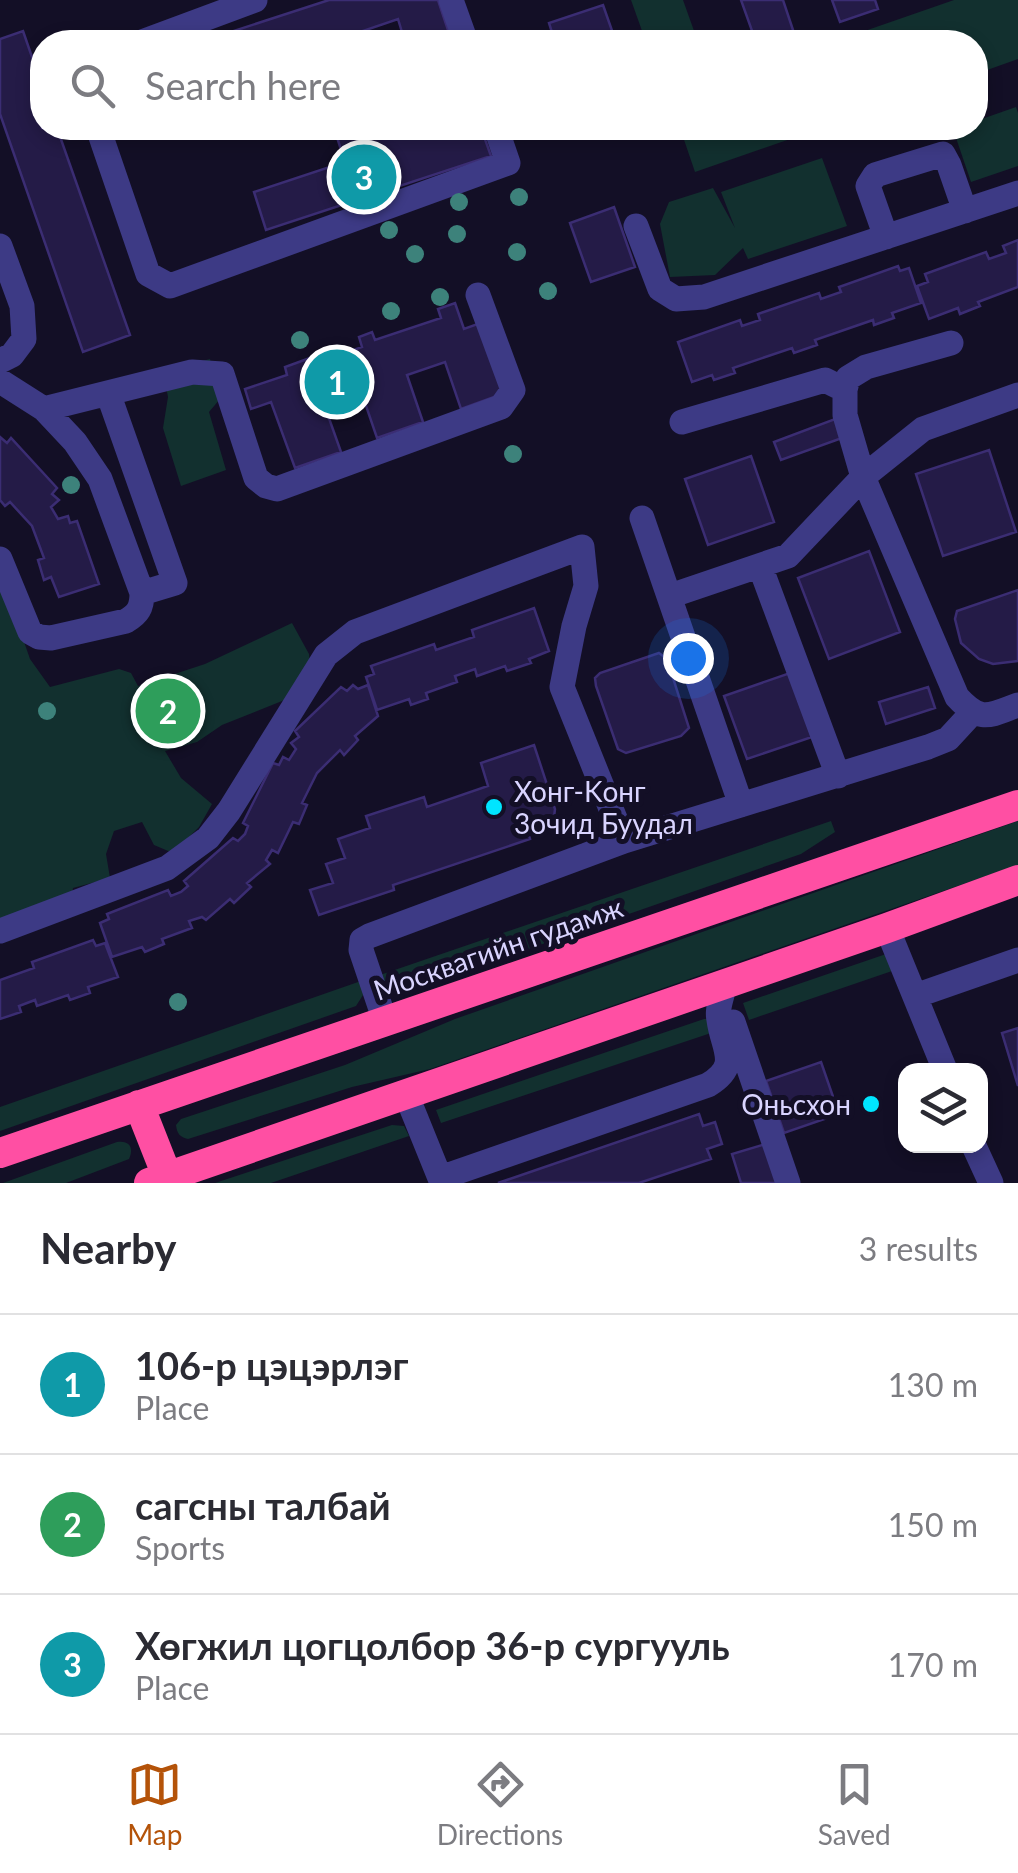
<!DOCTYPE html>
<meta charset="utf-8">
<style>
:root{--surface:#fff;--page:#f2f2f3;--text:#2b2b33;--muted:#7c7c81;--line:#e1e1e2;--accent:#b45309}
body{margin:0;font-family:Lato,sans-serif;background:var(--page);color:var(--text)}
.controls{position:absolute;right:30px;bottom:30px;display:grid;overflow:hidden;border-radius:20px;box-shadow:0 5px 15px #0003}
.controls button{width:90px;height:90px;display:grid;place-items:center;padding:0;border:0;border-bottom:2px solid var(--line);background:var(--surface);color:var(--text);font:50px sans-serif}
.you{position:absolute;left:688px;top:658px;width:35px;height:35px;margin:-25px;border:8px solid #fff;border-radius:50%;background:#1a73e8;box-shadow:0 0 0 15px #1a73e833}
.badge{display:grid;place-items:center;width:65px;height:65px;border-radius:50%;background:var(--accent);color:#fff;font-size:32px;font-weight:700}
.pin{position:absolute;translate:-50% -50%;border:5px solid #fff;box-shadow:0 2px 10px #0006}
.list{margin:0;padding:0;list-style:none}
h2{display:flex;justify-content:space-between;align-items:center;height:130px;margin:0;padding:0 40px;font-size:42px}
h2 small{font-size:32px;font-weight:400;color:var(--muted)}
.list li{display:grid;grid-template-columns:65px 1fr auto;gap:30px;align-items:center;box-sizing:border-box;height:140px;padding:0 40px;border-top:2px solid var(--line)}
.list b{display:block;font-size:38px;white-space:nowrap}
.list p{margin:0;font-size:32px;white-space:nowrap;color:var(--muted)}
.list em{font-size:32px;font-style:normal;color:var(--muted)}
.icon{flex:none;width:55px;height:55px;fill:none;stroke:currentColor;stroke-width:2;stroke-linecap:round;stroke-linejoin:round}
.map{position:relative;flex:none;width:1018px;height:1183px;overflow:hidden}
.search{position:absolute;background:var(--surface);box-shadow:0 5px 15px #0003;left:30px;right:30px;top:30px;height:110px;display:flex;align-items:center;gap:25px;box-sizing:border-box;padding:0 35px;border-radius:40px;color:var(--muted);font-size:38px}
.sheet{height:550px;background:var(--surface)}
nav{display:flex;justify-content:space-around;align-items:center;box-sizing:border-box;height:140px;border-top:2px solid var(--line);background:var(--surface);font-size:28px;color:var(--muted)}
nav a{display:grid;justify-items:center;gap:5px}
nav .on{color:var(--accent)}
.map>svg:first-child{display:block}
.green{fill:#12302f}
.building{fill:#241b47;stroke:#3b2d73;stroke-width:2.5}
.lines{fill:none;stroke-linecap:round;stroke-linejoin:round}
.minor{stroke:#3d3a85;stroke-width:25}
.highway{stroke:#ff4fa3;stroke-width:30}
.tree{fill:#3d827b}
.poi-dot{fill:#00e5ff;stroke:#130f26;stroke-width:4}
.labels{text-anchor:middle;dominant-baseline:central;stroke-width:10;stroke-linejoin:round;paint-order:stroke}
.poi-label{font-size:28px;fill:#d9d4ff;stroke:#130f26;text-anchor:start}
.street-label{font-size:28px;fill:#d9d4ff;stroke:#130f26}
</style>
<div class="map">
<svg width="1018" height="1183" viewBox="0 0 1018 1183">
<rect width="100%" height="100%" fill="#130f26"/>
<path class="green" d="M631 0H683L698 42H646Z
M954 0H1018V59L976 74V42H833Z
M1016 107 1018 113V166L971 182 953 129 976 128V121Z
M680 128H822L695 172Z
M822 158 847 226 748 259 743 248 715 275 670 277 660 224 669 202 713 188 735 228 721 192Z
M210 359 220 399 209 412 226 470 181 486 163 428 168 397 163 371Z
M0 585 11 604 30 659 50 687 119 669 131 673 138 686 205 664 292 623 309 654 311 677 292 697 222 725 197 742 165 751 181 778 212 804 199 827 173 853 154 845 142 822 114 831 106 854 110 878 73 888 69 914 0 936Z
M831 821 835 832 801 854 402 993 389 987 380 975Z
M1018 821V865L430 1069 352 1087 188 1139C180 1137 177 1134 176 1125L181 1119 345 1065 455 1019Z
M889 953 895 970 749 1020 743 1003Z
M361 981 363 995 356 1006 0 1131V1107Z
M704 1019H711L720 1030 441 1123 436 1110Z
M392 1125 404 1126 409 1136 271 1183H215Z
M117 1142C130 1140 134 1148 129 1159L66 1183H3Z"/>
<path class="building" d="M329 0H438L448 30 405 42 398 19 351 35 354 42H200Z
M741 0H783L795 36 776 42H756Z
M832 0H875L878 9 840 22Z
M603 5 616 42H555L549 23Z
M23 31 42 86V128H57L130 335 83 352 0 114V39Z
M334 128H382L385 138 418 128H481L491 156 266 230 254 192 345 162Z
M614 207 635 267 591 282 570 223Z
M1018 240V287L978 302 980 306 960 314 958 308 929 319 917 286 928 282 925 274 986 252 989 259 1006 253 1003 246Z
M898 266 900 271 909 268 921 303 892 313 894 318 874 325 873 320 815 340 817 345 794 353 792 348 733 368 735 373 714 380 712 375 692 382 678 342 740 320 742 326 760 320 758 314 819 293 821 299 841 292 839 287Z
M455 303 464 329 483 322 508 392 461 409 445 362 407 375 423 422 377 438 362 394 325 407 341 452 295 468 271 402 251 409 245 389 287 375 285 367 310 358 312 365 362 347 359 337 372 332 375 340 441 318 438 309Z
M835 419 842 438 781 460 774 442Z
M0 437 7 443 11 438 57 488 52 494 59 500 51 507 58 519 68 516 70 523 77 521 99 584 59 597 51 577 44 580 38 560 44 558 32 526 10 502 5 506 0 500Z
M989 450 1016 532 943 556 916 474Z
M751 456 774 522 708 545 685 479Z
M869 551 900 632 829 659 798 578Z
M1018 590V661L993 664 979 659 961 643 955 619 957 611Z
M534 608 549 651 529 659 531 663 507 671 505 666 477 676 475 669 455 676 457 682 426 693 428 699 411 705 409 699 377 710 366 677 374 674 371 666 434 644 436 650 474 637 472 630Z
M659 653 667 659 689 728 681 736 626 753 618 749 596 686 595 678 600 673Z
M790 673 812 737 747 759 724 696Z
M353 685 358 689 368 685 378 716 355 736 358 740 344 755 340 750 317 773 302 803 307 805 299 824 293 822 278 853 272 850 266 860 270 864 247 883 251 887 234 903 230 899 206 920 202 917 189 921 192 928 162 939 164 944 145 952 142 947 112 957 100 923 109 919 107 914 168 890 171 896 181 892 188 886 184 881 233 838 238 841 245 834 248 826 243 823 273 763 279 765 283 757 289 760 296 749 291 743 299 737 295 731 341 687 347 691Z
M928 687 935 708 886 724 879 702Z
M534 745 555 809 554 817 549 822 527 829 530 839 393 885 394 890 319 915 310 890 333 883 326 864 345 858 338 839 370 828 366 816 424 797 427 807 488 786 481 763Z
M93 940 96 946 105 943 118 977 88 987 90 993 70 1000 68 995 37 1006 35 1000 19 1006 21 1012 0 1019V980L34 968 32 962Z
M1018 1028V1086L1002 1033Z
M821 1062 839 1114 784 1133 766 1081Z
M699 1114 703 1126 715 1122 722 1144 707 1149 711 1159 639 1183H498Z
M769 1143 781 1183H741L732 1154Z"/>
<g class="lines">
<path class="minor" d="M451 0 466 42
M142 42 255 0
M98 128 148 274 170 286 508 163 496 128
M636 226 660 289 676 299 704 297 1018 193
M886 237 868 186 875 175 943 154 949 165 965 211
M0 246 22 306 24 339 12 355 0 361
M951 343 866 367 848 378 845 390V415L863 477 957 697C981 723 988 716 1018 705
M0 381 44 409 75 442 100 479 142 593C142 608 138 614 126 621L51 638 39 637 30 632 0 559
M108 393 175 583 142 593
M44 409 192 372 222 374 256 478 266 486 277 489 501 407 513 390 478 295
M682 422 825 380 845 390
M642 518 741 805
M760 566 838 776
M670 596 788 556 863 477 923 429 1018 395
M887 928 945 1070
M0 931 167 868 208 838 229 811 326 655 355 632 582 547 586 586 574 626 562 687 624 841
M915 996 1018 960
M385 1021 361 950 362 940 369 936 624 841 928 747 948 739 972 713
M733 1022 788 1183
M406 1094 442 1183
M974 1146 991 1183
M440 1178 708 1085C741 1065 723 1050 719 1020 717 1011 720 1003 722 995"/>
<path class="highway" d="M139 1105 167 1176
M0 1153 1018 805
M149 1183 887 928 1018 880"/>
</g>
<g class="tree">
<circle cx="519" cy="197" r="9"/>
<circle cx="459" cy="202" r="9"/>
<circle cx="389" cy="230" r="9"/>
<circle cx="457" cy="234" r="9"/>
<circle cx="517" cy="252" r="9"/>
<circle cx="415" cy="254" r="9"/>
<circle cx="548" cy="291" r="9"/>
<circle cx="440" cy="297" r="9"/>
<circle cx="391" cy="311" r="9"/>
<circle cx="300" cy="340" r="9"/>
<circle cx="513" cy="454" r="9"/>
<circle cx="71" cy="485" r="9"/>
<circle cx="47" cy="711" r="9"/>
<circle cx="178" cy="1002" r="9"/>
</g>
<g class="poi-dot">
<circle cx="494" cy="807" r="10"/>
<circle cx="871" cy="1104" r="10"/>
</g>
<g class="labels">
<g class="poi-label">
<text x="514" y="791">Хонг-Kонг<tspan x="514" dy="32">3очид Буудал</tspan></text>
<text x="851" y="1104" text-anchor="end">Оньсхон</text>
</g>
<g class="street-label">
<text transform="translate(498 948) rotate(-19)">Москвагийн гудамж</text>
</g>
</g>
</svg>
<div class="controls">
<button><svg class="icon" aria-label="layers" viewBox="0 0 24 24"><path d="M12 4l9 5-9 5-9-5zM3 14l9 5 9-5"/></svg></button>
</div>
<div class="you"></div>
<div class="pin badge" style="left:337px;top:382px;background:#0f9aa8">1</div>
<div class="pin badge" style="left:168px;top:711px;background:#2e9e5b">2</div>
<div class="pin badge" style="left:364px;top:177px;background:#0f9aa8">3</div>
<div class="search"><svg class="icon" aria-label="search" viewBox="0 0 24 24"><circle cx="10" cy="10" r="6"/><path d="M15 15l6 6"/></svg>Search here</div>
</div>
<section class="sheet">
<h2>Nearby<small>3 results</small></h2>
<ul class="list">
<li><span class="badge" style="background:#0f9aa8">1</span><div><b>106-р цэцэрлэг</b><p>Place</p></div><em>130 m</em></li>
<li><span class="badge" style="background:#2e9e5b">2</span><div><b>сагсны талбай</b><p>Sports</p></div><em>150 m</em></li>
<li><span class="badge" style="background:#0f9aa8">3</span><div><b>Хөгжил цогцолбор 36-р сургууль</b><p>Place</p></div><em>170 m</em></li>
</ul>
</section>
<nav>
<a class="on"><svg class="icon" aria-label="map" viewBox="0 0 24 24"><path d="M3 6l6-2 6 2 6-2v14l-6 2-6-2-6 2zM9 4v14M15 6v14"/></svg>Map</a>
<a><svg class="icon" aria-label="directions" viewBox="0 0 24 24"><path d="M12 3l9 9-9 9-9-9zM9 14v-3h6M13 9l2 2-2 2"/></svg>Directions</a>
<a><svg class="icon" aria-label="saved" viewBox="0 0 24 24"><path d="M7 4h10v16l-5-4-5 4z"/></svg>Saved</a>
</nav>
